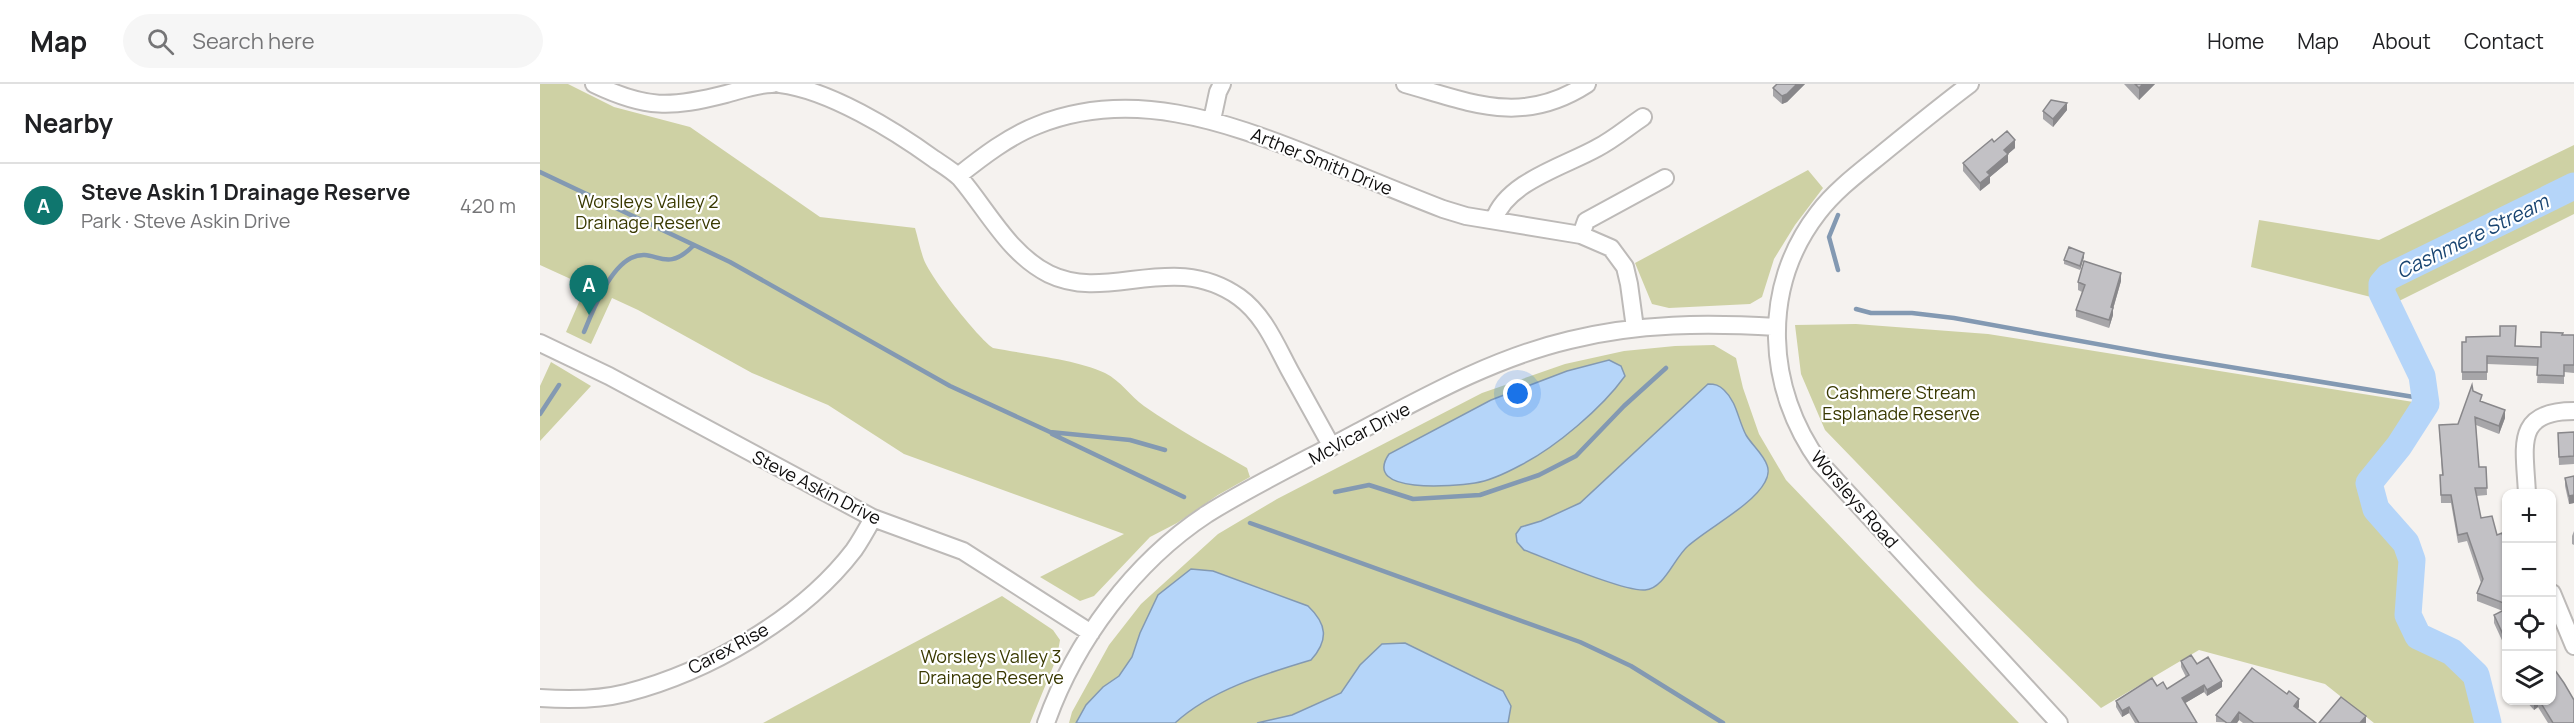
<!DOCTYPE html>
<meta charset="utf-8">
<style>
:root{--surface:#fff;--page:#f6f6f6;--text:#202124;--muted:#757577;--line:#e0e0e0;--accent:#0f766e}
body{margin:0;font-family:Manrope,sans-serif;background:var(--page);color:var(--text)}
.controls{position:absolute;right:18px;bottom:18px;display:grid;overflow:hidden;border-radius:12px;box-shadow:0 2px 4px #0004}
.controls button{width:54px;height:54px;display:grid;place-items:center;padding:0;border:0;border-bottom:2px solid var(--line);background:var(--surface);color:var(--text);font:30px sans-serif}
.you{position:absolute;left:978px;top:310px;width:21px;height:21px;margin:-15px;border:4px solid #fff;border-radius:50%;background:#1a73e8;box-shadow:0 0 0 9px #1a73e833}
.badge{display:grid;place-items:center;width:39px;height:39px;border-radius:50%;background:var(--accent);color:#fff;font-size:20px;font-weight:700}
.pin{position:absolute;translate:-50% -50px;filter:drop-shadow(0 2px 3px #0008)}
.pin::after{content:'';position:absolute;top:32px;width:21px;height:18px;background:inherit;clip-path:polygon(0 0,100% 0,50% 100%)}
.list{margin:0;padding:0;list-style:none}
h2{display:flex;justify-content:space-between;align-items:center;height:78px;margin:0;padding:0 24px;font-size:26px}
h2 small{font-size:20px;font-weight:400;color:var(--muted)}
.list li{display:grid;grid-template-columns:39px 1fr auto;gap:18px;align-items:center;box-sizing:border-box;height:84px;padding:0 24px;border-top:2px solid var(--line)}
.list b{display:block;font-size:22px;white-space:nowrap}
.list p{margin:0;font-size:20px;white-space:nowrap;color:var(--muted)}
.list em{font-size:20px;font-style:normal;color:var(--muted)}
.icon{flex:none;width:33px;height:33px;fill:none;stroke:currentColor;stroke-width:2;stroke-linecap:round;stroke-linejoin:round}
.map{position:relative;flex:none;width:2034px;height:639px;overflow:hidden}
header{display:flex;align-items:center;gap:36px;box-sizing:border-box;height:84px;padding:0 30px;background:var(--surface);border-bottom:2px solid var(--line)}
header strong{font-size:28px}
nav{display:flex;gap:33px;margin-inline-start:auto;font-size:21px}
.search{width:420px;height:54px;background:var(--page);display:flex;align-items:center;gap:15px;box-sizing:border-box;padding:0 21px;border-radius:33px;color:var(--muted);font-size:22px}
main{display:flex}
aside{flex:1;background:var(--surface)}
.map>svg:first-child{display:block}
.green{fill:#ced1a4}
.water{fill:#b5d5f9;stroke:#8399b2;stroke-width:1.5}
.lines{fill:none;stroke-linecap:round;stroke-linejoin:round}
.stream{stroke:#8399b2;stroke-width:4.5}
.river{stroke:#b5d5f9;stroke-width:27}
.minor-casing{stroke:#bdbab8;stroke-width:20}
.minor{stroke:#fff;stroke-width:16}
.wall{fill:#a7a6a9}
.shaded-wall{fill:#88878a}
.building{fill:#c2c1c5;stroke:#88878a;stroke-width:1.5}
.labels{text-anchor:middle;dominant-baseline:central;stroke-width:4.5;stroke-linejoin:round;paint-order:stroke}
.street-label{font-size:18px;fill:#0e0d0d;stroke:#fff}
.park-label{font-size:18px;fill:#393901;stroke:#fff}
.water-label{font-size:20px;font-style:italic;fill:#194572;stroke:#fff}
</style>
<header>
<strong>Map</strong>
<div class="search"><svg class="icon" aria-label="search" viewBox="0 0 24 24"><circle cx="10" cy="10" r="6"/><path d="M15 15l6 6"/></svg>Search here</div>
<nav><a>Home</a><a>Map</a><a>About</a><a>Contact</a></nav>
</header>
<main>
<aside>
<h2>Nearby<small></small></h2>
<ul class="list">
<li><span class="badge">A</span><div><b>Steve Askin 1 Drainage Reserve</b><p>Park · Steve Askin Drive</p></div><em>420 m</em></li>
</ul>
</aside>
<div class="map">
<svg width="2034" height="639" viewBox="0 0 2034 639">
<rect width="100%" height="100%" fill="#f5f2ef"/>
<path class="green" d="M0 0H28L74 23 150 43 280 133 375 144C378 154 380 165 384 176 391 194 437 253 453 264 484 270 539 276 565 289 581 297 590 312 604 322 637 345 672 364 707 384L710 393 678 411 637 439 610 453 554 512 540 517 500 493 584 450 364 370 288 321 212 289 98 226 72 214 51 260 26 248 46 202 0 181Z
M2034 61V130L1855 219 1711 183 1719 136 1839 156Z
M1268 86 1283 104 1255 141 1234 175 1222 213 1210 220 1129 224 1112 220 1095 179Z
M1316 240 1448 250 1886 320 1859 362 1829 400 1836 425 1866 459 1872 476 1868 531 1878 552 1912 568 1936 591 1948 639H1834L1785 600 1659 566 1561 624 1436 502 1285 346 1261 290 1255 241Z
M1174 261 1196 274 1203 304 1219 350 1246 396 1479 639H529L532 628 569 561 601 520 678 450 737 415 942 309 1025 280 1084 267 1135 262Z
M11 278 51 302 0 357V302Z
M462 512 513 546 520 556 517 573 490 639H223Z"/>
<path class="water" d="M1069 276 1081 282 1085 292C1062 324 1016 363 981 381 968 388 949 397 935 399 916 402 821 411 849 370L951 316 1027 287Z
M1168 300C1175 300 1179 301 1184 306 1197 318 1198 336 1206 351 1212 361 1223 370 1227 381 1229 386 1228 393 1225 398 1213 421 1168 444 1148 462 1134 474 1124 505 1105 506 1085 508 1008 475 984 466L977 458 976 450 981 443 1001 437 1040 419Z
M651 485 673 487 768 522C787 540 789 556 771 576 724 590 671 606 635 639H536L546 621 563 603 579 592 592 573 600 549 618 511Z
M865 559 963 607 971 622 968 639H717L752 631 801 609 820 581 842 560Z"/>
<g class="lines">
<path class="stream" d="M0 88 190 178 410 302 510 348 590 356 625 366
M1298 131 1289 153 1298 186
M1316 225 1331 229H1372L1414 234 1623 272 1886 315
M44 248C53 226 69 185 91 174 116 162 124 192 154 161
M0 330 19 301
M512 350 644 413
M795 408 829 401 873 415 940 411 999 391 1036 372 1084 322 1126 284
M710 439 1040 558 1091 582 1183 639"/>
<path class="river" d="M1948 639 1936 591 1912 568 1878 552 1868 531 1872 476 1866 459 1836 425 1829 399 1859 362 1886 320 1882 292 1842 209V200L1848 193 2034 102"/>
<g class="minor-casing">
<path id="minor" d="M54 0C106 25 131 24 186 10 201 6 217 0 232 0
M240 0C289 6 354 46 394 75 403 81 413 87 420 94 448 127 469 170 509 190 568 219 633 166 699 213 724 231 736 261 750 287 764 312 778 338 792 363
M865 0C932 19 982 42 1047 0
M1430 0C1402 21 1375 43 1348 65 1324 85 1297 104 1278 129 1220 204 1226 305 1280 379L1519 639
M672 36 678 8 682 0
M418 92C442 73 469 52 498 41 591 4 684 37 772 72 816 90 859 108 903 125L926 132 1041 151 1071 164 1085 183 1089 200 1095 244
M954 136C966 98 1025 82 1057 64 1073 56 1088 43 1103 33
M1041 151 1046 137 1125 94
M0 259 69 292 333 434 423 467 551 549
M1987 410C1985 363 1973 327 2034 327
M2012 509 2034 562
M0 614C28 616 58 616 86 609 168 588 262 534 314 466 321 456 327 445 333 434
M506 639C535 557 594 478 667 430 715 400 768 375 818 348 886 312 954 274 1030 256 1098 239 1167 239 1237 243"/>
</g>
<use href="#minor" class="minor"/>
</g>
<path class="wall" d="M1237 0H1265L1247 18 1242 20 1233 12V4Z
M1584 0H1615L1599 16Z
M1527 26 1513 43 1503 35V27Z
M1454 58 1475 64 1468 70V78L1450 93V99L1440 107 1423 87V79Z
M1544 173 1540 186 1524 180V176Z
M1581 197 1573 225V231L1569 244 1536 233V226L1542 208 1538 206V198Z
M2022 251H2034V289L2024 288V300L1997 299 1998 282 1947 280V296H1922V258L2001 263Z
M1933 307 1942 318 1965 334 1959 350 1936 341 1939 383H1946L1947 411 1936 412 1941 434 1966 463V565L1954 539V531L1963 527 1937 517V509L1941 499 1927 457 1918 459 1911 419H1901L1900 391H1902L1899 341 1918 340Z
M2034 348V380L2019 381 2018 349Z
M2034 392V419L2029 420 2025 402V394Z
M2034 447V461L2032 460V452Z
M1641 577 1657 580 1682 603 1667 612 1664 608 1645 619 1657 639H1595L1589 629 1582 633 1576 623V617L1617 602 1627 605 1646 593 1641 583Z
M1985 616H2012L2034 639H2008L1998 623 1994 626Z
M1759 623 1758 625 1776 639H1703L1699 636 1697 639 1676 638V631Z"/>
<path class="shaded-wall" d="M1257 0H1265L1247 18 1242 20V12Z
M1603 0H1615L1599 16V4Z
M1527 19V26L1513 43V35Z
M1475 56V64L1468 70V78L1450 93V99L1440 107V99L1447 88 1464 66Z
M1544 169V173L1540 186V182Z
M1581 189V197L1573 225V231L1569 244 1571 223Z
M1965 326V334L1959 350V342Z
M2034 411V419L2029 420V412Z
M1682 597V603L1667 612V606Z
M1664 601V608L1642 621V614Z
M1759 615V623L1754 629V622Z
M1996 616H1998V623L1994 626V618Z
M1589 623V629L1582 633V627Z
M1699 628V636L1697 639H1691Z
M1826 632V639H1820Z"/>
<path class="building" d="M1237 0H1257L1247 10 1242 12 1233 4Z
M1595 0H1603L1599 4Z
M1511 16 1527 19 1513 35 1503 27Z
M1467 47 1475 56 1464 66 1468 70 1447 88 1450 91 1440 99 1423 79 1452 55 1454 58Z
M1529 163 1544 169 1540 182 1524 176Z
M1544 177 1581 189 1571 223 1573 224 1569 236 1536 226 1545 201 1538 198Z
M1960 242H1976L1975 262 2001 263V248L2023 249 2022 251H2034V281H2024V292L1997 291 1998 274 1947 272V288H1922V258H1926V253L1960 252Z
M1932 301 1933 307 1942 311 1940 317 1965 326 1959 342 1935 333 1939 383H1946L1947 404H1935L1941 434 1952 432 1957 451 1962 449 1966 463V474L1963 475 1966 480V520L1937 509 1943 495 1927 449 1918 451 1911 411H1901L1900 391H1903L1899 341 1918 340Z
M2034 348V372L2019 373 2018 349Z
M2034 392V411L2029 412 2025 394Z
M1966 525V557L1954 531Z
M1651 571 1657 580 1668 573 1682 597 1667 606 1664 601 1642 614 1657 639H1599L1589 623 1582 627 1576 617 1612 594 1617 602 1623 598 1627 605 1649 591 1641 577Z
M2012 582 2024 599 2034 616V639H2013L1999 616H2012Z
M1712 584 1747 610 1749 607 1759 615 1754 622 1776 639H1714L1699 628 1691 639H1687L1676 631Z
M1801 613 1826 632 1820 639H1779Z"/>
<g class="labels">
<g class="street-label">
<text transform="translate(782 77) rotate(22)">Arther Smith Drive</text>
<text transform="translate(819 349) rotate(-28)">McVicar Drive</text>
<text transform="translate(277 403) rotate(27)">Steve Askin Drive</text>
<text transform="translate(1315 415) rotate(49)">Worsleys Road</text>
<text transform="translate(188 564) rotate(-28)">Carex Rise</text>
</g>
<g class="park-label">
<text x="108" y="117">Worsleys Valley 2<tspan x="108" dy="21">Drainage Reserve</tspan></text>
<text x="1361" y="308">Cashmere Stream<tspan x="1361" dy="21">Esplanade Reserve</tspan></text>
<text x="451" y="572">Worsleys Valley 3<tspan x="451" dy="21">Drainage Reserve</tspan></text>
</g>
<g class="water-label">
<text transform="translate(1932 152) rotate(-26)">Cashmere Stream</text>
</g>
</g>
</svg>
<div class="controls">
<button>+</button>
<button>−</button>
<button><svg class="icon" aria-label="locate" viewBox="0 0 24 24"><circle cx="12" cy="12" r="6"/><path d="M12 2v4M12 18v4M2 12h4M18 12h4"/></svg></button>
<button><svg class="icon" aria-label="layers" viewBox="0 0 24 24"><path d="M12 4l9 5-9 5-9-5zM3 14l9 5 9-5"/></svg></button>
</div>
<div class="you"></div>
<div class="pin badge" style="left:49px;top:231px">A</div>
</div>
</main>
